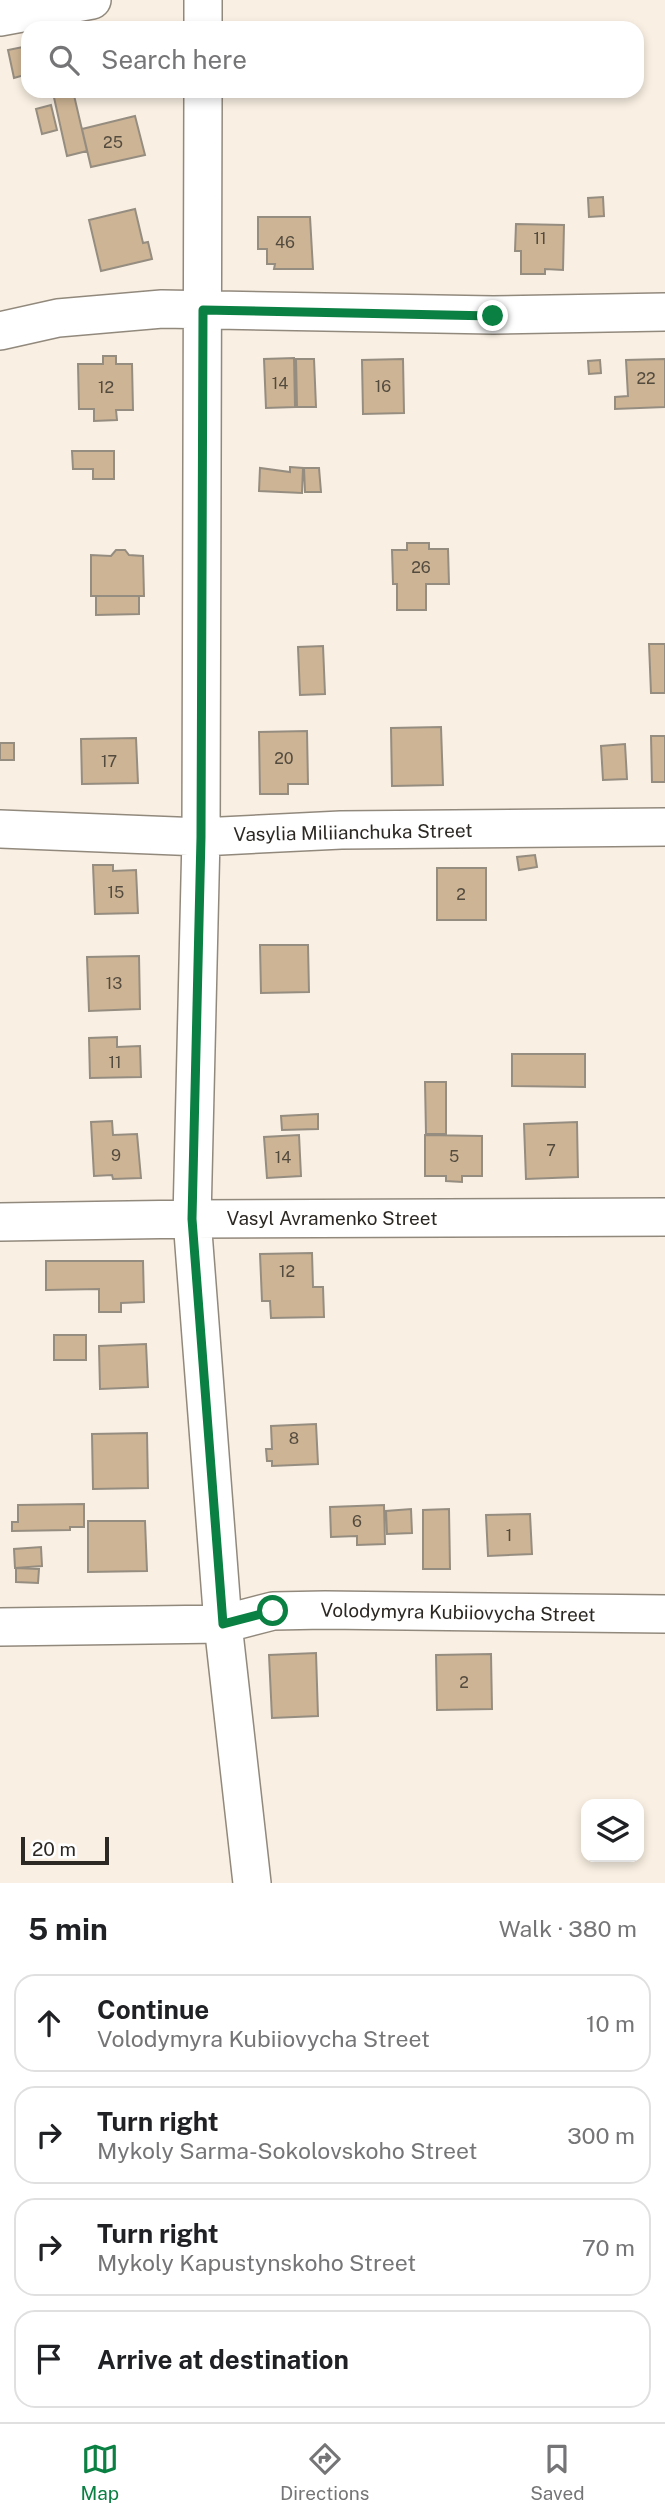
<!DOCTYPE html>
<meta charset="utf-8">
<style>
:root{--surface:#fff;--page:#f6f6f6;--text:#202124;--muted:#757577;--line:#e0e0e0;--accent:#0b8043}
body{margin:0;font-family:"Public Sans",sans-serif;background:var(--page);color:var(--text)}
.controls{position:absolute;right:21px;bottom:21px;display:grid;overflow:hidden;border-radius:14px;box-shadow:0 4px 10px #0003}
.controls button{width:63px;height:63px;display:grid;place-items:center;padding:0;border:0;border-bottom:2px solid var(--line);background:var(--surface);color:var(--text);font:35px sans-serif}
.scale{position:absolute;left:21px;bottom:18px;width:88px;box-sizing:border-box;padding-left:7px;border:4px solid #2c2823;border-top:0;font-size:19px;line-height:24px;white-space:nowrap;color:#2c2823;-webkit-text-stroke:5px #fff;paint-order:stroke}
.stop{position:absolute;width:21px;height:21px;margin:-16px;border:5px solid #0b8043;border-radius:50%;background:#fff}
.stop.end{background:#0b8043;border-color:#fff;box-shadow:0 2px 7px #0008}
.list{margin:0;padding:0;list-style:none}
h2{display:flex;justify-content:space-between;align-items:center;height:91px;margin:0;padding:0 28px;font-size:30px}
h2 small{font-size:23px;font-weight:400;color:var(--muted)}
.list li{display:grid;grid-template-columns:46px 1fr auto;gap:21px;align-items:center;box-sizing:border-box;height:98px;margin:0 14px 14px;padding:0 14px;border:2px solid var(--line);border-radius:21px}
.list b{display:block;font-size:26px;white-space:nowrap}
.list p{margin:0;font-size:23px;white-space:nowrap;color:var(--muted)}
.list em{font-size:23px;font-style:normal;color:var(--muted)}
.icon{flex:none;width:38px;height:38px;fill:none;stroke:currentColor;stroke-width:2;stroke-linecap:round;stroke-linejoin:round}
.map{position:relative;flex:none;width:665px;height:1883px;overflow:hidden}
.search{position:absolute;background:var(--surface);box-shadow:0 4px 10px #0003;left:21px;right:21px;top:21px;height:77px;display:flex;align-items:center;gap:18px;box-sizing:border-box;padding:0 24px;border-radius:21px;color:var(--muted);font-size:26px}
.sheet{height:539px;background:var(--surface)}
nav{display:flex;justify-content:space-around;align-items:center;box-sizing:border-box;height:98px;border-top:2px solid var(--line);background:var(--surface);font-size:19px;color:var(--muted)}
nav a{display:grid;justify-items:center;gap:4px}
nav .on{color:var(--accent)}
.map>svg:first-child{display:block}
.building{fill:#cdb494;stroke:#968d81;stroke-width:2}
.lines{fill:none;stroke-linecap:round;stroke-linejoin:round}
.minor-casing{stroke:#92897d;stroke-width:40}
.minor{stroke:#fff;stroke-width:37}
.route{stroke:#0b8043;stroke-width:9}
.labels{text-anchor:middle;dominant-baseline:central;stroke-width:5;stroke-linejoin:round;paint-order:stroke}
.number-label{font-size:16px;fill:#544b3f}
.street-label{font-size:19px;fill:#2c2823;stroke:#fff}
</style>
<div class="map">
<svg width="665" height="1883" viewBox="0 0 665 1883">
<rect width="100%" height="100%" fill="#f9efe2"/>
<path class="building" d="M28 46V74L14 78 8 50Z
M63 91H73L87 151 67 156 53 93Z
M51 105 57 130 42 134 36 109Z
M135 116 145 155 91 167 82 129Z
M603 197 604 216 589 217 588 198Z
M135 209 143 243 148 242 152 259 101 271 89 220Z
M258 217H310L313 269H274L275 264H267V249H258Z
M516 224 564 225 563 270 545 269V274H521V251H515Z
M103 356H116V364H132L133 410H116L117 420 94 421V409H79L78 364H103Z
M294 358 295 407 266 408 264 359Z
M296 359H314L316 407H297Z
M403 359 404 413 363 414 362 360Z
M665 359V407L615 409V397L628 396 626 360Z
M600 360 601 373 589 374 588 361Z
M72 451H114V479H93V469H73Z
M290 467 303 468 302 493 259 491 260 468 290 472Z
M304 468H319L321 492H305Z
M407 543H429V549H448L449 584H426V610H397V584H393L392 550H407Z
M116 550H125L129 555 143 556 144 596H91V555L111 556Z
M96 596H139V614L96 615Z
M649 644H665V693H651Z
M323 646 325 694 300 695 298 647Z
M441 727 443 785 392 786 391 728Z
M307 731 308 784H288V794H260L259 732Z
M651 736H665V782H652Z
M136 738 138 783 82 784 81 739Z
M0 743H14V760H0Z
M625 744 627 779 603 780 601 746Z
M535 855 537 867 519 870 517 857Z
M93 865H113V871L136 870 138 913 95 914Z
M437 868H486V920H437Z
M260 945H308L309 992 261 993Z
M139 956 140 1009 89 1011 87 957Z
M117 1037V1047L140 1046 141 1077 90 1078 89 1038Z
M512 1054H585V1087L512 1086Z
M425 1082H446V1134H426Z
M318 1114V1129L282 1130 281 1116Z
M112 1121 113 1135 137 1134 141 1178 113 1179 112 1175 94 1176 91 1122Z
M577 1122 578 1177 526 1179 524 1124Z
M299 1135 301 1176 267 1178 264 1137Z
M425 1135 482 1136V1176H462V1182L446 1181V1176H425Z
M312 1253 313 1287H323L324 1317 271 1318 270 1301H262L260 1254Z
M46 1261H143L144 1302 121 1303V1312H99V1289L46 1290Z
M54 1335H86V1360H54Z
M146 1344 148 1387 100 1389 99 1346Z
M316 1424 318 1464 272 1466V1461H267L266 1449H272L271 1426Z
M147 1433 148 1488 93 1489 92 1434Z
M84 1504V1527H70V1530L12 1531V1522H18V1505Z
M384 1505 385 1544 357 1545V1536L331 1537 330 1507Z
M411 1509 412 1533 387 1534 386 1511Z
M449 1509 450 1569H423V1510Z
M530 1514 532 1554 488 1556 486 1515Z
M88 1521H145L147 1571 88 1572Z
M41 1547 42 1566 15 1568 14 1549Z
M16 1568 39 1569 38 1583 16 1582Z
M316 1653 318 1716 272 1718 269 1655Z
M491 1654 492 1709 437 1710 436 1655Z"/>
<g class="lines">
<g class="minor-casing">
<path id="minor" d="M203 0V28
M0 17 92 0
M203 91 201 837 192 1219 223 1624 252 1883
M0 331 58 318 162 309 493 315 665 312
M0 829 201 837 341 830 665 827
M0 1222 192 1219 665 1217
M0 1627 223 1624 273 1611 325 1610 665 1614"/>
</g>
<use href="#minor" class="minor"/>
</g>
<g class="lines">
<path class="route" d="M273 1611 223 1624 192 1219 201 837 203 310 493 316"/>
</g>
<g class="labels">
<g class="number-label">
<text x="113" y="142">25</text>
<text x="540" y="238">11</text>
<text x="285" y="242">46</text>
<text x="646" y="378">22</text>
<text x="280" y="383">14</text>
<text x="383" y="386">16</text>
<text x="106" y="387">12</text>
<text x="421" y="567">26</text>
<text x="284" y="758">20</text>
<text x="109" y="761">17</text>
<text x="116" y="892">15</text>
<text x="461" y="894">2</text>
<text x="114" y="983">13</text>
<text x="115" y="1062">11</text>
<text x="551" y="1150">7</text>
<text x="116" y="1155">9</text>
<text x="454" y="1156">5</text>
<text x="283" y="1157">14</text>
<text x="287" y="1271">12</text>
<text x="294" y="1438">8</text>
<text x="357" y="1521">6</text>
<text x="509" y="1535">1</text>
<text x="464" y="1682">2</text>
</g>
<g class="street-label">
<text transform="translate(353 832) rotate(-1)">Vasylia Miliianchuka Street</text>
<text x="332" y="1218">Vasyl Avramenko Street</text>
<text transform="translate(458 1612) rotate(1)">Volodymyra Kubiiovycha Street</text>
</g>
</g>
</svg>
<div class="controls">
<button><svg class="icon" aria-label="layers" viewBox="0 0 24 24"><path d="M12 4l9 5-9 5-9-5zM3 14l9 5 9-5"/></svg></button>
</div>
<div class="scale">20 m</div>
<div class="stop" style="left:273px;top:1611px"></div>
<div class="stop end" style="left:493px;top:316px"></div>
<div class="search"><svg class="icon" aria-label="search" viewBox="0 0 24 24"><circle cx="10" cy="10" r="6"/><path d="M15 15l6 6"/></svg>Search here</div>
</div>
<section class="sheet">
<h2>5 min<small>Walk · 380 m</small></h2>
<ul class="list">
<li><svg class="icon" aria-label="ahead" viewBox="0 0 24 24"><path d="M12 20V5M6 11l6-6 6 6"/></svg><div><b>Continue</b><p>Volodymyra Kubiiovycha Street</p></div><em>10 m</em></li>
<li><svg class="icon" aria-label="right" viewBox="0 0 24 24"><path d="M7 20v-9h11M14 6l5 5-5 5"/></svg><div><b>Turn right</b><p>Mykoly Sarma-Sokolovskoho Street</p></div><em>300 m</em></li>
<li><svg class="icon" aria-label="right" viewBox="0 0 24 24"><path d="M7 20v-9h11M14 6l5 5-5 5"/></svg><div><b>Turn right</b><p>Mykoly Kapustynskoho Street</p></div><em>70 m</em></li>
<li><svg class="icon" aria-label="arrive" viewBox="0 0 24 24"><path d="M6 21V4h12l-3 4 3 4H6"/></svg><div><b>Arrive at destination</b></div></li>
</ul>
</section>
<nav>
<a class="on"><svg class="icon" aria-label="map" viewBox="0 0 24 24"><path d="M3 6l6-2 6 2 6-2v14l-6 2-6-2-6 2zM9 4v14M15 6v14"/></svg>Map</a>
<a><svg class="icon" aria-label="directions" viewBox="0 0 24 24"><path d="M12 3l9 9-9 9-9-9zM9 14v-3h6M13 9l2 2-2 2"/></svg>Directions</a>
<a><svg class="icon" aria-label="saved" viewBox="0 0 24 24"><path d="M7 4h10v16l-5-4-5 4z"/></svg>Saved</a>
</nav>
